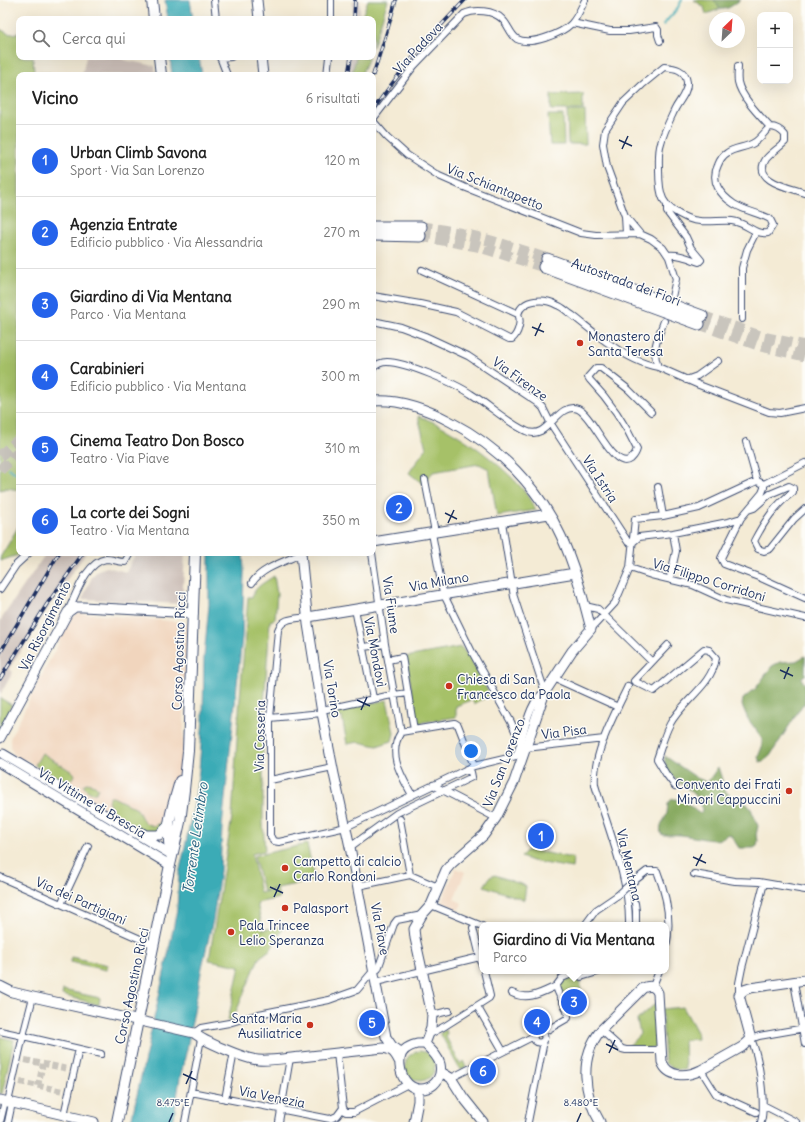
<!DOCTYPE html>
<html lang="it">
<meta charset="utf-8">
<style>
:root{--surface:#fff;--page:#f2f2f2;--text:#222;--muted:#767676;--line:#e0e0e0;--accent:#2563eb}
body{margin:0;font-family:Delius,sans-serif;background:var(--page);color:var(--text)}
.controls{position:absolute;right:12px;top:12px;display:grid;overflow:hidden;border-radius:8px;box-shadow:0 4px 16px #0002}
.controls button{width:36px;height:36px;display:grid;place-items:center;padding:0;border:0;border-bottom:1px solid var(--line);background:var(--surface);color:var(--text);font:20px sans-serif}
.compass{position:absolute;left:709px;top:12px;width:36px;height:36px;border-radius:50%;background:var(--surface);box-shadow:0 4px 16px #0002;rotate:25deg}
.you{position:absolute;left:471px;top:751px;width:14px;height:14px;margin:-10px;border:3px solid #fff;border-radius:50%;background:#1a73e8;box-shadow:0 0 0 6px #1a73e833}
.badge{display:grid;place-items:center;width:26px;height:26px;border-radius:50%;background:var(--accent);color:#fff;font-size:13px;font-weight:700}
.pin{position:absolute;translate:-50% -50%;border:2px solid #fff;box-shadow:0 1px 4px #0006}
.popup{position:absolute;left:479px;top:922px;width:190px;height:52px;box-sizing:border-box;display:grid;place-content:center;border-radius:8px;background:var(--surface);filter:drop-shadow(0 1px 3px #0005);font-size:13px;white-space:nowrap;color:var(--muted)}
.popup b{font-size:15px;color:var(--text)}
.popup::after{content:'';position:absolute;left:50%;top:100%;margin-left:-8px;border:8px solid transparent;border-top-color:var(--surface)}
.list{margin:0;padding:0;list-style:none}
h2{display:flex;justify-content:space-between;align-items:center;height:52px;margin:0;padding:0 16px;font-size:17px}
h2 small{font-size:13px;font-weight:400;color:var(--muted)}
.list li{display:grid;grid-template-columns:26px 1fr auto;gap:12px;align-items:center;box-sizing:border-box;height:72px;padding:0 16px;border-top:1px solid var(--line)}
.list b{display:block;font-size:15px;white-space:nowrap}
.list p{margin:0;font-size:13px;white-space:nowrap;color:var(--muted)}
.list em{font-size:13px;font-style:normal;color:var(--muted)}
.icon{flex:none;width:22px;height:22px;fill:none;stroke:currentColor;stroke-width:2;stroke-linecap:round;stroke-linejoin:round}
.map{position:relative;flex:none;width:805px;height:1122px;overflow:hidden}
.search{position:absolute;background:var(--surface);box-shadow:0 4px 16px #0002;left:16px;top:16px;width:360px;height:44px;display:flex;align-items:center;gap:10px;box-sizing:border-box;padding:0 14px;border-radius:8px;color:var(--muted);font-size:15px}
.panel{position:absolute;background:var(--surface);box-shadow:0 4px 16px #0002;left:16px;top:72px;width:360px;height:484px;border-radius:8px}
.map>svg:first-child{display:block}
.built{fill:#f1d5bd}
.industrial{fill:#cec1ba}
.green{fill:#a6c168;stroke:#607863}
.forest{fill:#84a75c;stroke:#506b5d}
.water{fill:#3aabb6;stroke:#2a6d8a}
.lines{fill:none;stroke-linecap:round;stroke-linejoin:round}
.stream{stroke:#3aabb6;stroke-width:2}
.street-tunnel{stroke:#c9c5bd;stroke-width:6;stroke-dasharray:6 3;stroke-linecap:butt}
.highway-tunnel{stroke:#c9c5bd;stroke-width:11;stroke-dasharray:11 5.5;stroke-linecap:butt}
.street-casing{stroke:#3c4b70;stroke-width:8}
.secondary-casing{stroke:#3c4b70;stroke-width:11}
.primary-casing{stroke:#3c4b70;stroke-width:12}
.highway-casing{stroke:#3c4b70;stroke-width:13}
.street{stroke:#fff;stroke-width:6}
.secondary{stroke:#fff;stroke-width:9}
.primary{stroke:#fff;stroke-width:10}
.highway{stroke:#fff;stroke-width:11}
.rail-casing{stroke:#1b2f5e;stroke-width:3.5}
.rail{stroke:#fdfcf7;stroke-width:2;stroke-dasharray:6;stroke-linecap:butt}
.street-bridge-casing{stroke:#3c4b70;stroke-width:8;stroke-linecap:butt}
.street-bridge{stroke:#fff;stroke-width:6}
.ticks{fill:none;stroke:#1b2f5e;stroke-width:1.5}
.poi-dot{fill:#c8321e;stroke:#fdfcf7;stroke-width:1.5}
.labels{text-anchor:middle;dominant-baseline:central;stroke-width:3;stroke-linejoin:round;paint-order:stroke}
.street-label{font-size:13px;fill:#1b2f5e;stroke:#fdfcf7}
.poi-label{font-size:13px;fill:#1b2f5e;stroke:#fdfcf7;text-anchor:start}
.water-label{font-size:14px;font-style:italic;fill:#276181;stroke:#fdfcf7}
.ticks-label{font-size:10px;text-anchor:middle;fill:#1b2f5e;stroke:#fdfcf7;stroke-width:3;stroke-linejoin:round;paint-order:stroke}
</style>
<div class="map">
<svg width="805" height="1122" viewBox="0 0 805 1122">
<rect width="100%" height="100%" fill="#fdfcf7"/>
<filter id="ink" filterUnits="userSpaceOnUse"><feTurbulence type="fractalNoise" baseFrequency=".025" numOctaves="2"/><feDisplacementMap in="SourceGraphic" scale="8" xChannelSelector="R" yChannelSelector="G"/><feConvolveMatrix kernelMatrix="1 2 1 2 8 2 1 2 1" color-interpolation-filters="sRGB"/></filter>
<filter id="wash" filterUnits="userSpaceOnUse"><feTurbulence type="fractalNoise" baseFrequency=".012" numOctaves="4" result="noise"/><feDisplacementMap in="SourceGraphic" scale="16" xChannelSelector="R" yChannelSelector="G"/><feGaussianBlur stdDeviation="0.9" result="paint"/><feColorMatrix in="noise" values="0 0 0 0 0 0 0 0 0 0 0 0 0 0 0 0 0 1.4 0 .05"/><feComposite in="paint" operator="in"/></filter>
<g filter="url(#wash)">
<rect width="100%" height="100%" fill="#f4ebd5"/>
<path class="built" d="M78 613 181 622 187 624 183 745 181 761 164 825 140 828 116 815 108 812 63 785 59 781 27 760 19 759 13 753 10 747V739L13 732 72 617Z
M456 868 465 872 454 899 462 903 459 910 441 902Z"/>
<path class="industrial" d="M353 0H360V19H352Z
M86 57H119L125 60 155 66 156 75H82Z
M349 57H356L352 75H345L347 68Z
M46 553H66L69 554 70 553H86L59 591 9 669 13 672 0 695V621Z
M136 553H185L182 604 82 599 92 577 98 570 107 567 126 572Z"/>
<path class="green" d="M368 0H388L373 47V19H361Z
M694 0H714L720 9 706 14 704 7Z
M0 29 9 34 19 33V57H33L34 73H50L54 75H19V490L7 488 0 490Z
M356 57H369L361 75H352Z
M583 94V110H551V95Z
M567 111H585L586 144H568Z
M548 115H563L564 145H550Z
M418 416C452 427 495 459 519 485 526 492 531 502 536 510L497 516 489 469 479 464 433 472 423 484 409 473 426 448Z
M19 525V553H24L0 561 1 556 9 543Z
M274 576 277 594 275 619 270 621 263 719V822L265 851 252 854 260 893 277 889 279 898 257 903 263 930 284 926 271 949 259 958 233 1019 228 1020 240 966 209 960 232 817 238 724 248 597H252C255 586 266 582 274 576Z
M461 647 469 657 490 695 474 704 472 700 456 706V717L417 723 406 657Z
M0 698 12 705 0 729Z
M387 700 394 733 392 741 377 746 359 742 347 744 342 717 328 720 327 712Z
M42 753 74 773 75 776C63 789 46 772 35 765Z
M87 783 95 785 98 788 96 793C92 794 87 791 84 787V784Z
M110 797H113L137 809 142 819 147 824 154 826 165 820C164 827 160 832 153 832 144 832 117 817 112 810 110 807 109 804 108 801Z
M307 844 315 880 263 891 254 856Z
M530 850 573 858 572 868 532 861 521 857 526 851Z
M495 875 526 886 524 900 484 886 490 877Z
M71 957 108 965 106 970 70 962Z
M577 975C582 983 582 1005 581 1016H580L573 1013 559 986 561 982Z
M63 990 100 998 99 1005 62 995Z
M655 1004 657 1048 626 1049 640 1034 637 1020Z
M683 1007 697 1032 698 1039 684 1040 685 1070C676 1070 672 1069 665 1063L662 1009Z
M446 1030 447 1033 446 1037 460 1064 463 1061 466 1067 460 1070 440 1033Z
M0 1037 14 1040 2 1094 0 1093Z
M405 1066a15 15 0 1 1 30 0a15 15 0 1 1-30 0Z"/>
<path class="forest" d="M714 0H740C733 5 728 10 720 9Z
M805 656V675L802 677V680L805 684V704H803L770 756 765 760 760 762 758 757 762 747V738L748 719 742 705 743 699 756 688 772 666 780 662 796 661Z
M665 756 697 778 707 782 709 780 718 767 726 792 733 798 747 804 751 809 758 826 756 835 758 840 757 846 754 848H739L730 834C725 835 721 840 715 840 706 840 696 837 687 836 679 834 671 835 664 835L661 834C659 827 663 822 666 816 668 812 667 808 668 804 673 791 692 807 697 812L700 813 702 811C702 786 661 783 665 756Z"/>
<path class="water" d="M165 0H190L193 19H168Z
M170 57H199L202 75H172Z
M209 553H243L244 573 242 637 222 827 220 871 213 920 202 967 187 1049 180 1078 173 1122H131L168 955 177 909 179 874 194 805 199 770 203 719 204 657 209 605Z"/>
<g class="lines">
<path class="stream" d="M663 25 677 9 682 0
M8 468 14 472H19"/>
</g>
</g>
<g filter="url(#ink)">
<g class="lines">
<path class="street-tunnel" d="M25 1060 68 1069
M20 1082 63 1091
M38 1086 43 1064"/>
<path class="highway-tunnel" d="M421 227C465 232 505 244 547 259
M420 236 477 246 544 267
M702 316 763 337 805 346
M699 324 761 346 805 356
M0 456 19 439
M0 470 19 452"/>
<g class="street-casing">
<path id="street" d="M214 0 216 19
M331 19V0
M572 23 610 31H629L656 27 658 30V35L660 41
M220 57 227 75
M220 58 231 57
M738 66C738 71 737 77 738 82 741 97 760 116 770 127
M327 75 329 57
M373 119 414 66 464 14C475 9 493 10 502 19 508 24 510 34 517 39 530 46 561 34 571 24 577 18 581 8 585 0
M373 121 387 137 407 155 439 176 464 187 581 233 596 235 640 234 651 239 663 248 669 257 676 279 672 297
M667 206V212L686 237 691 248 701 260 699 262C688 258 679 254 668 255
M625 216 640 234
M626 234 625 216 607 167 603 144 605 130 623 103 642 85 664 67C675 68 685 69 687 82 688 92 679 101 675 109 670 120 664 131 661 143 658 151 659 161 659 170 659 195 661 207 687 218 701 224 717 220 732 221 748 223 753 235 768 233L773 225 770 219C759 213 745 211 734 204 720 195 710 181 718 165 720 160 722 156 727 153 735 147 747 148 755 142 761 138 765 131 770 127 777 127 781 130 785 135V142C779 148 771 153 766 159 751 182 792 188 805 193
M373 296 420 304 456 312 509 339H512C518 334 522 321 518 314L422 270
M518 314C523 298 545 298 557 305 563 307 567 312 572 315 585 325 597 336 611 345 625 355 641 364 658 367
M742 319V268L747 250 756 232
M373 321 401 327 425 336 468 356 537 402 543 408 551 424 628 542 632 543
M664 321C658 338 651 349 658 367L699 385 769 412 780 413 805 408
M373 368C377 364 381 362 387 362 405 362 455 383 471 394 489 405 508 423 526 431 548 442 557 401 578 409 594 416 613 472 631 459 634 456 636 453 637 449 625 423 609 400 590 380L588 377 596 368H601L628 389 651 412
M686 380 697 376 718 361
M746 442 757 481
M425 480 435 532
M658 487 663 516
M748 510 754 508 770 494 789 486 793 488V492C775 505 764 522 754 541L758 549 764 551 770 549 794 519 805 509
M741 518 721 558 724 564 761 578 805 598
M432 533 442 588 446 599 472 652 511 722 520 742
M632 543 639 537 673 533 728 522 741 518 762 493 764 488V484L805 463
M372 553 385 644 401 732
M630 568 651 575 693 585 726 600 805 618
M670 578 676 551 673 533
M252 583C261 568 286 561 301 554
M0 589 16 565 29 553
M585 606 598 609 652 662
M355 609 373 698
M68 611C76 595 86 562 106 559 112 559 118 562 125 562L130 553
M308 617C295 619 283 617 278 630L270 718V835L273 841 279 842 346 827 465 770 471 772 472 777 397 813 350 847
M591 629 615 603 630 568 635 519 663 516 699 508 757 481 764 484
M668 645 634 681 654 691 704 649 709 650 716 658C712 686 682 701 670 724 664 735 661 748 657 759L666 774 675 786
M364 647 385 644
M388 660 402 657 414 730
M554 678 618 707
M628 686C615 713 592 755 595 785 608 829 630 880 629 925
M322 710 387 696 408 693
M270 718 322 713
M401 732 455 723 458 725 474 766
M401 732C387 754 401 775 412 795
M526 748 604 739
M465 770 474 766 516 756C523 741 528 699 545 692L514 597 502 522
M270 780 333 767
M433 785 496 818
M400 819 410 875
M694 874 735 881 759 882 805 890
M0 877 147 942 154 944
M629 885 647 871H657C667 896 672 921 666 947
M358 886 410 875 438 887
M635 903 636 911V925
M61 904 88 846
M431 905 482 926
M585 925 596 910 618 895
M473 928 482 965
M577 972 581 977 601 971
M376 982 480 957
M794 982 805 1044
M653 986 659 971
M512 993C528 1001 541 993 556 986
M739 995V983L742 968 764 883
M33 997 23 1036 101 1054
M477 1006 503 1051
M432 1015 449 1011
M601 1030 622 1049 626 1050H661
M0 1031 23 1036 8 1102
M533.5 1037a5.5 5.5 0 1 1 11 0a5.5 5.5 0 1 1-11 0Z
M194 1033 201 1028 229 1023 259 1014 329 1000 357 990 374 970 378 969 394 924 397 920 422 915
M542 1033 568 1018C569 1008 558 997 556 986L562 978 579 971
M430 1034 445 1026 489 998 490 996 484 971
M337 1053 343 1108
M701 1070 716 1094 756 1112
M451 1078 534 1036
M191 1092 330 1119 337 1116 343 1108
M225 1099 234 1052
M763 1105 796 1122
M343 1108 346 1112H354L408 1084
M64 1115 79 1049
M0 1122 5 1101
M8 1122 12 1103
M185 1122 201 1039
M279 1122 290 1058
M528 1122 543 1046 542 1042
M761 1122C766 1104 759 1056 751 1039L759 1036 805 1028"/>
</g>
<g class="secondary-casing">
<path id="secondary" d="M257 0 259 19
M261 57 263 75
M373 401C401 399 427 409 451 422 499 447 539 488 561 536 575 566 583 598 591 629L572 651 545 692 514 782 496 818 484 835 451 864 446 870 431 905 422 915 414 929 415 938 432 1015 431 1028 425 1044
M373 542 549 514
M301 553 308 624 322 713 334 774 350 847 386 1037 392 1046 402 1053
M308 617 575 573
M0 738 68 612 75 607H83L193 613
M3 754 172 855
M0 763 170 865
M140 832 146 835H159L168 826
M0 986 12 992 33 997 194 1033C203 1041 245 1059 258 1060 272 1061 287 1058 301 1057 328 1054 355 1051 383 1048 392 1049 395 1053 399 1061
M417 1044H425C431 1050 438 1056 440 1064 445 1087 415 1100 403 1077 401 1072 399 1066 400 1059 401 1050 409 1046 417 1044Z
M441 1072 451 1078 463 1097 483 1122
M0 1100 94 1122
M414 1122 418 1101V1090
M600 1122C583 1094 579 1057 601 1030L643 988C650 985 655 986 658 993L662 1062C668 1078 687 1077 701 1070L742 1047 751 1039 739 995 744 990 750 988 805 980"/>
</g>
<g class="primary-casing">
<path id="primary" d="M152 0 154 19
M159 57 161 75
M171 853C164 825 173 808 180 781
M117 1122 170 865 180 822 184 790 188 751 195 553"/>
</g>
<g class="highway-casing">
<path id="highway" d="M373 227H421
M373 235 420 236
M547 259 702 316
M544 267 699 324"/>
</g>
<use href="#street" class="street"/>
<use href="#secondary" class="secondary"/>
<use href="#primary" class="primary"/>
<use href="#highway" class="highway"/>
<g class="rail-casing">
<path id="rail" d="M354 19 355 0
M348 75 351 57
M373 75 388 28 396 0
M373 110C400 70 432 34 465 0
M0 653 59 553
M0 679 47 604 83 553"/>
</g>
<use href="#rail" class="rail"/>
<g class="street-bridge-casing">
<path id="street-bridge" d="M618 895 629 885"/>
</g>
<use href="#street-bridge" class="street-bridge"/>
</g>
</g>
<path class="ticks" d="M619 140 632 146M622 149 628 136M532 327 544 332M535 336 541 323M445 513 457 519M448 523 454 510M780 670 793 676M784 679 789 667M357 700 370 706M361 710 367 697M693 857 706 863M696 866 702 854M270 887 283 893M274 897 280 884M606 1044 618 1050M609 1053 615 1040M183 1074 196 1080M186 1084 192 1071M169 1122 173 1113M577 1122 581 1113"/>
<g class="poi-dot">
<circle cx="580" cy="343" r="4"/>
<circle cx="449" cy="686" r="4"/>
<circle cx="789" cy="791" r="4"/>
<circle cx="285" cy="868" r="4"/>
<circle cx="285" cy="908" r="4"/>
<circle cx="231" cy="932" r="4"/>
<circle cx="310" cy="1025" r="4"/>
</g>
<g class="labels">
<g class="street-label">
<text transform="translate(418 48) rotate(-47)">Via Padova</text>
<text transform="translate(495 187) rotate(22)">Via Schiantapetto</text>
<text transform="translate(626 282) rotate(20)">Autostrada dei Fiori</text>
<text transform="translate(520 379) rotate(36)">Via Firenze</text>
<text transform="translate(600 479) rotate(57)">Via Istria</text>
<text transform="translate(709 580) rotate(17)">Via Filippo Corridoni</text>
<text transform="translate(439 582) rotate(-10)">Via Milano</text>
<text transform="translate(391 605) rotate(82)">Via Fiume</text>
<text transform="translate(45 626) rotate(-63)">Via Risorgimento</text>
<text transform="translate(179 651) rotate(-88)">Corso Agostino Ricci</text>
<text transform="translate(375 652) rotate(79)">Via Mondovì</text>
<text transform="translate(332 689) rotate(81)">Via Torino</text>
<text transform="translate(564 732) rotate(-7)">Via Pisa</text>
<text transform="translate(260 736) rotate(-89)">Via Cosseria</text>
<text transform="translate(504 763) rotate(-69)">Via San Lorenzo</text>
<text transform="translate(92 803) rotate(31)">Via Vittime di Brescia</text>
<text transform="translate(629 865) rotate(77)">Via Mentana</text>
<text transform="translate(81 901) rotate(24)">Via dei Partigiani</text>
<text transform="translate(380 929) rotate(79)">Via Piave</text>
<text transform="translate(132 986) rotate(-78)">Corso Agostino Ricci</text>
<text transform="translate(272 1097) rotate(11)">Via Venezia</text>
</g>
<g class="poi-label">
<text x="588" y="336">Monastero di<tspan x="588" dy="15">Santa Teresa</tspan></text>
<text x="457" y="679">Chiesa di San<tspan x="457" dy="15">Francesco da Paola</tspan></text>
<text x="781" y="784" text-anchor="end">Convento dei Frati<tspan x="781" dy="15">Minori Cappuccini</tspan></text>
<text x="293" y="861">Campetto di calcio<tspan x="293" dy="15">Carlo Rondoni</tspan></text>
<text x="293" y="908">Palasport</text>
<text x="239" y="925">Pala Trincee<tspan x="239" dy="15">Lelio Speranza</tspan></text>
<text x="302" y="1018" text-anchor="end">Santa Maria<tspan x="302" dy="15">Ausiliatrice</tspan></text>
</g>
<g class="water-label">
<text transform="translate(195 838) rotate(-82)">Torrente Letimbro</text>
</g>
</g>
<g class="ticks-label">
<text x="173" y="1106">8.475°E</text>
<text x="581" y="1106">8.480°E</text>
</g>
</svg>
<div class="controls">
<button>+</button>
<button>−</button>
</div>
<svg class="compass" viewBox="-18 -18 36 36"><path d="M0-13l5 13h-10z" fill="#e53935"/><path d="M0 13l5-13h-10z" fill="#767676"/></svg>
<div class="you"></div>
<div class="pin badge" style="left:541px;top:836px">1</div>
<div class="pin badge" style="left:399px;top:508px">2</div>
<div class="pin badge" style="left:574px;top:1002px">3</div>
<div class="popup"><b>Giardino di Via Mentana</b>Parco</div>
<div class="pin badge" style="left:537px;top:1022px">4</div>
<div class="pin badge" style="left:372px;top:1023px">5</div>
<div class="pin badge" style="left:483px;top:1071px">6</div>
<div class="search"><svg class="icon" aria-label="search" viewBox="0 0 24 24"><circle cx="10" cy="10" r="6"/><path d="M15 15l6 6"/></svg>Cerca qui</div>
<section class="panel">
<h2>Vicino<small>6 risultati</small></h2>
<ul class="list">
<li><span class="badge">1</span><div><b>Urban Climb Savona</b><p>Sport · Via San Lorenzo</p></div><em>120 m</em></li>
<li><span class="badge">2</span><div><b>Agenzia Entrate</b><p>Edificio pubblico · Via Alessandria</p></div><em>270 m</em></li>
<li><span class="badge">3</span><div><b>Giardino di Via Mentana</b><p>Parco · Via Mentana</p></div><em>290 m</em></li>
<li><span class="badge">4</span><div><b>Carabinieri</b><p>Edificio pubblico · Via Mentana</p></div><em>300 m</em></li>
<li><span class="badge">5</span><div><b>Cinema Teatro Don Bosco</b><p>Teatro · Via Piave</p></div><em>310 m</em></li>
<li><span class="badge">6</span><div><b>La corte dei Sogni</b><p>Teatro · Via Mentana</p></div><em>350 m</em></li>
</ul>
</section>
</div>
